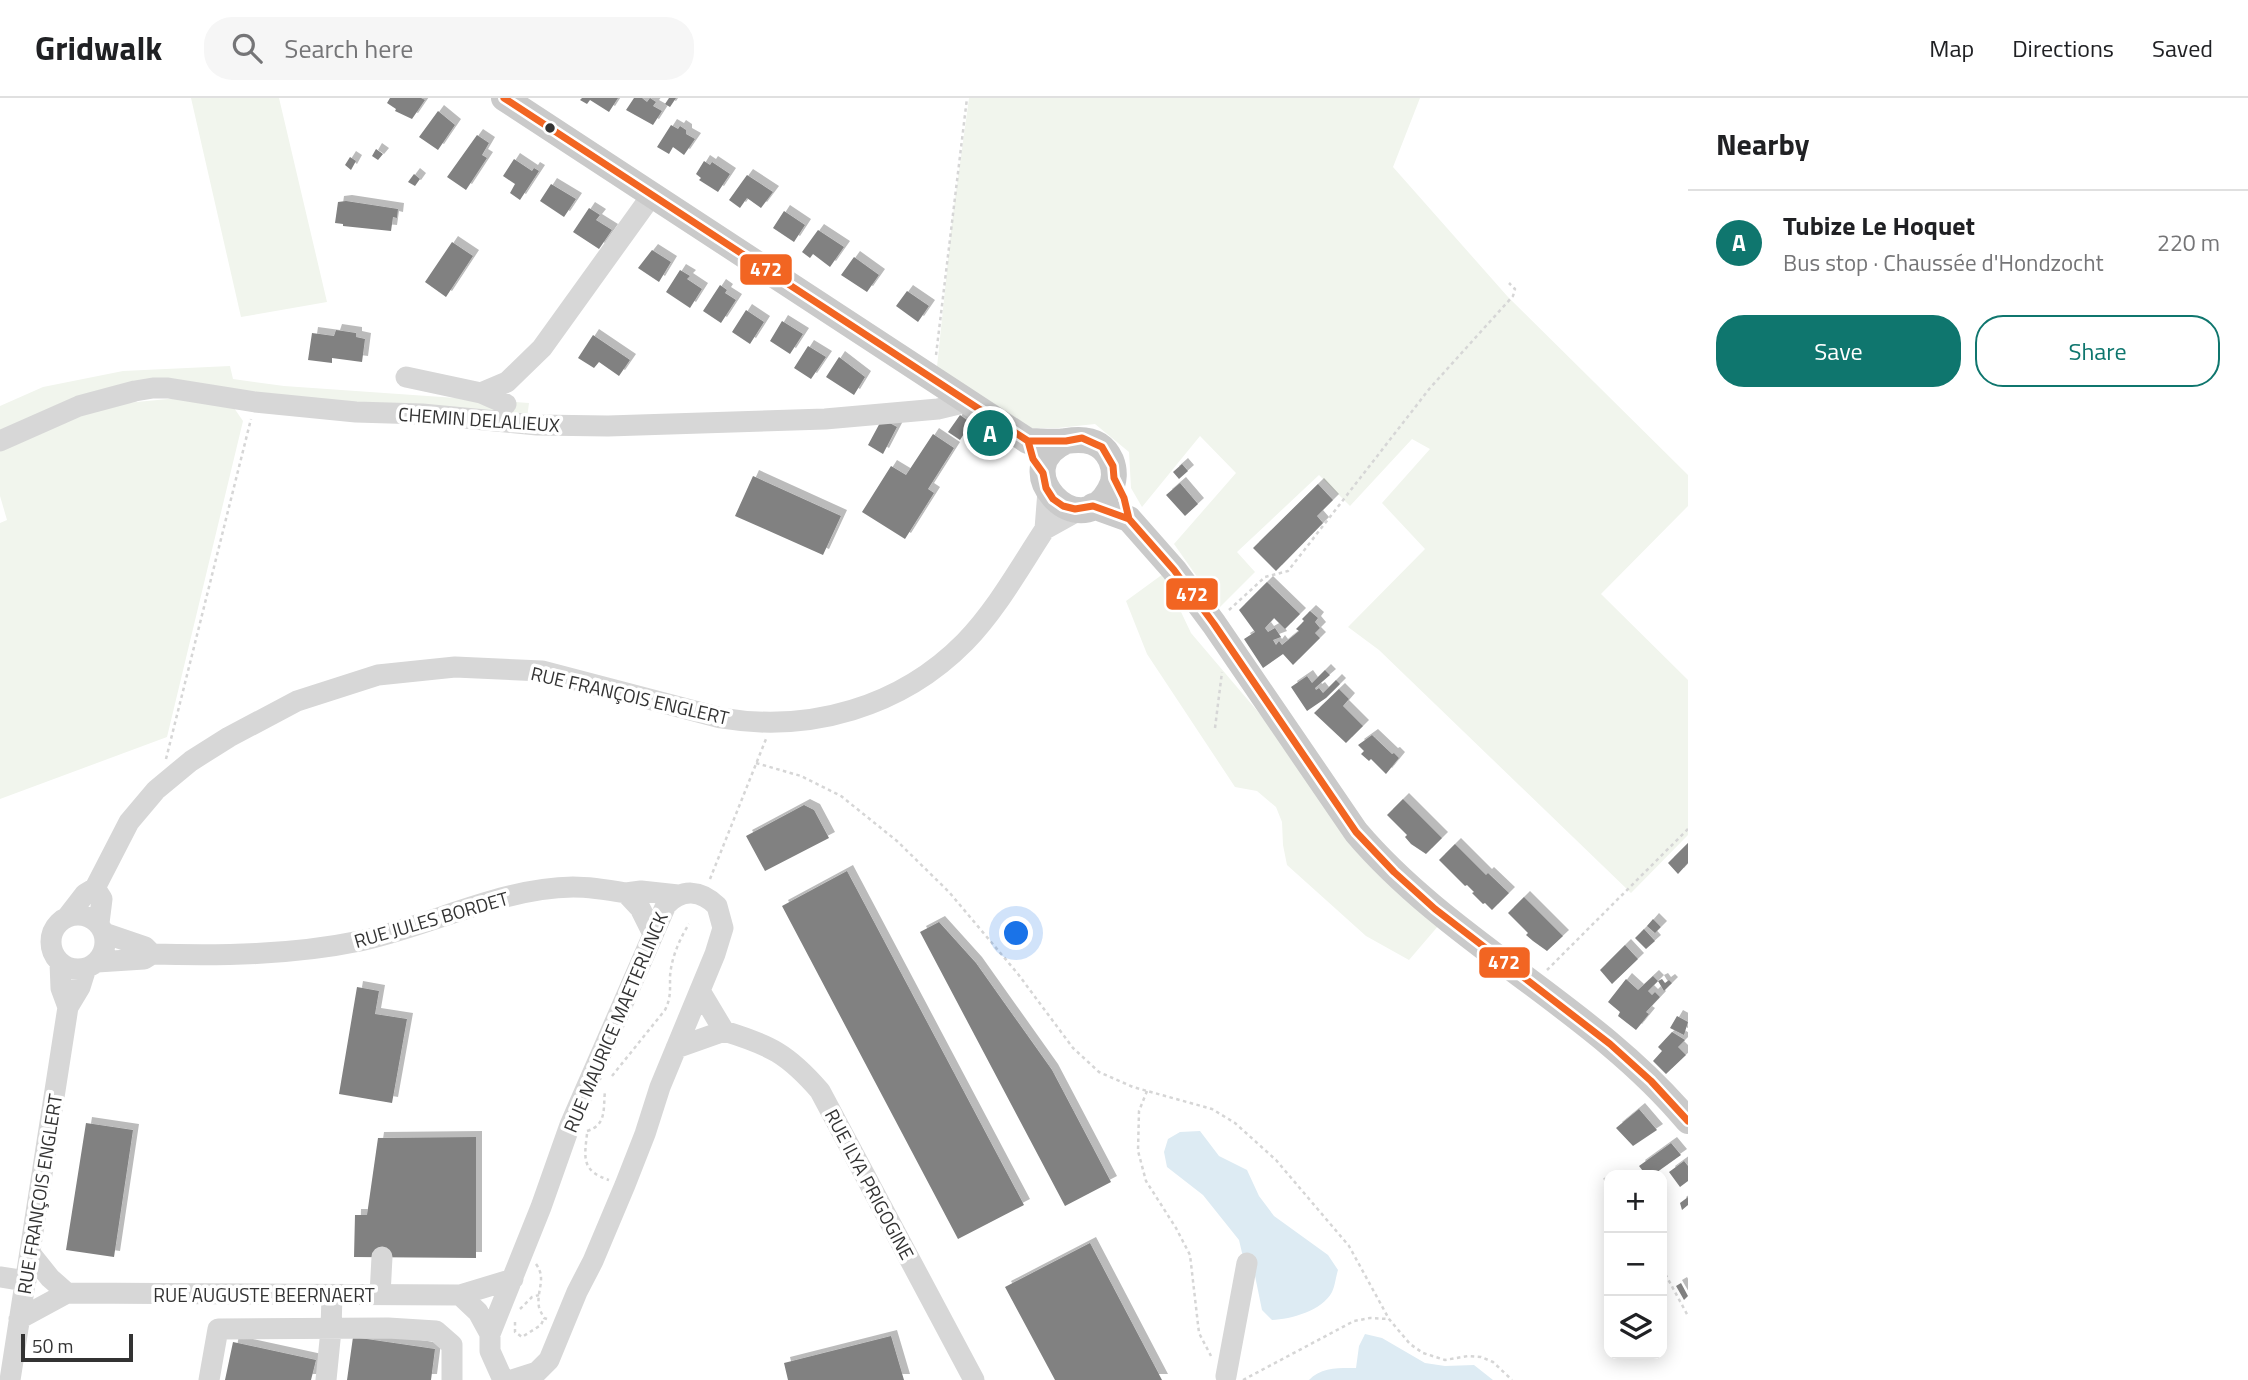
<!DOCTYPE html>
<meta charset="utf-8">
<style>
:root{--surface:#fff;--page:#f6f6f6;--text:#202124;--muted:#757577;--line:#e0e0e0;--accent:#0f766e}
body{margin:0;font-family:"Titillium Web",sans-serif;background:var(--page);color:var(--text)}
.controls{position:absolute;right:21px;bottom:21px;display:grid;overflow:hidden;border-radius:14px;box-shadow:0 4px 18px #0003}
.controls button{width:63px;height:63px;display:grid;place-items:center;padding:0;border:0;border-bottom:2px solid var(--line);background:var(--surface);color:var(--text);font:35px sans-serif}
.scale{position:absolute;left:21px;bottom:18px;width:112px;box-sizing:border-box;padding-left:7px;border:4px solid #333;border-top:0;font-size:19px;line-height:24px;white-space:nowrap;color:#333;-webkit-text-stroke:5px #fff;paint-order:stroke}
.you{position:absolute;left:1017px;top:836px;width:24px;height:24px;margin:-18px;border:5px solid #fff;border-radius:50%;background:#1a73e8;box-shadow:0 0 0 10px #1a73e833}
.badge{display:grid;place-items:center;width:46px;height:46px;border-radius:50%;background:var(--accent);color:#fff;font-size:23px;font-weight:700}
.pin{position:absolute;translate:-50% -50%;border:4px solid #fff;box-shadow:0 2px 7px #0006}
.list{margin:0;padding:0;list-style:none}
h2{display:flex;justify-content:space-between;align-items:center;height:91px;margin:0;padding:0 28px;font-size:30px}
h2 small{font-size:23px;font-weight:400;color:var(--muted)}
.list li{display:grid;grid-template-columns:46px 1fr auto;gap:21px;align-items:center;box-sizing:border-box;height:105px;padding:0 28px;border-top:2px solid var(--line)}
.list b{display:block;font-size:26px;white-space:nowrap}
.list p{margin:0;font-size:23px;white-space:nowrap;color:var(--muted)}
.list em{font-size:23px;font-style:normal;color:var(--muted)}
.actions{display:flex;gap:14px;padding:21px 28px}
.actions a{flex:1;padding:16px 0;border:2px solid var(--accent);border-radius:28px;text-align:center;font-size:24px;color:var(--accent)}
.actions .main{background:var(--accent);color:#fff}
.icon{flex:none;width:38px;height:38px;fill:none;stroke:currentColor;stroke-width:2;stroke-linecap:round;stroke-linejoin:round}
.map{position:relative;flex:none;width:1688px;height:1282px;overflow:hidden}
header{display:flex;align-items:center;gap:42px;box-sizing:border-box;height:98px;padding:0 35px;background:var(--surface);border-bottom:2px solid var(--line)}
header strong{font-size:33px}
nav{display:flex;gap:38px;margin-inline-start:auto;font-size:24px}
.search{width:490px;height:63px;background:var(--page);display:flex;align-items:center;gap:18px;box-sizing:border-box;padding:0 24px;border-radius:28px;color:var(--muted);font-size:26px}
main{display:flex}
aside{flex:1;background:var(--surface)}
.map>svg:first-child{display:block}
.green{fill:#f1f5ed}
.water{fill:#ddebf3}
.building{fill:#818181;filter:url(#shadow)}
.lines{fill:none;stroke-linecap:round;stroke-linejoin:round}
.path{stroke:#d6d6d6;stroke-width:2.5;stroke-dasharray:3.5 3.5;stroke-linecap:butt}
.minor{stroke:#d7d7d7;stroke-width:21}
.major{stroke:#cacaca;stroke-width:26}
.bus-1-casing{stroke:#fff;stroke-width:12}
.bus-1{stroke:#f26522;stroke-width:7}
.bus-dot{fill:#333;stroke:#fff;stroke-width:2.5}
.labels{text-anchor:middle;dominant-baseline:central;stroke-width:7;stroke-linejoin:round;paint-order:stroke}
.street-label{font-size:19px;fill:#333;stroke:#fff}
.line-badge{stroke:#fff;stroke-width:2.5}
.badge-label{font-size:19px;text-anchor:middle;font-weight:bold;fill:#fff}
</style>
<header>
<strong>Gridwalk</strong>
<div class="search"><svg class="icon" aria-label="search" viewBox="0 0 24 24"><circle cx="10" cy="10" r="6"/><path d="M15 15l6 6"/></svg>Search here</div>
<nav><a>Map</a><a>Directions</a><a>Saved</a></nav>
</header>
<main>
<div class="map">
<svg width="1688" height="1282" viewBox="0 0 1688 1282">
<defs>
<filter id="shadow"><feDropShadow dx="6" dy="-6" stdDeviation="0" flood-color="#0004"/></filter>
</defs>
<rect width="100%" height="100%" fill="#fff"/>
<path class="green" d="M191 0H279L327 204 241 219Z
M969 0H1420L1393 69 1508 199 1688 377V408L1601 496 1688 582V737L1631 795 1379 552 1348 529 1425 451 1382 405 1430 351 1412 341 1350 408 1319 377 1237 454 1255 474 1219 510 1174 446 1236 375 1200 338 1142 409 1131 390 1129 354 1095 326 1058 330H1031L937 269 952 124Z
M230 268 233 281 284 288 529 305 527 320 179 288 0 339V308L43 289 123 273Z
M189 299 232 307 243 323 167 639 0 701V425L7 422 0 398V351L105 307Z
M1163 476 1191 535 1439 827 1409 862 1366 838 1287 767 1283 747 1282 724 1276 709 1257 693 1235 689 1147 556 1126 503Z"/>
<path class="water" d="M1200 1033 1219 1058 1247 1072 1259 1098 1274 1118 1328 1157 1338 1172C1336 1178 1335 1188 1332 1194 1322 1213 1291 1221 1272 1222L1262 1212 1253 1168 1243 1159 1239 1142 1203 1097 1167 1069 1164 1054 1168 1041 1180 1034Z
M1365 1236 1382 1240 1425 1265 1445 1268 1474 1267 1493 1282H1309C1321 1269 1339 1270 1356 1270L1359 1248Z"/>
<path class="building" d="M390 0H421L425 2 412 21 395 13 396 11 387 5Z
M582 0H618L609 14 590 2 587 6 580 2Z
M634 0H642L647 4 650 0 656 4 653 8 662 13 653 27 626 12Z
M669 0H676L670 9 665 6Z
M438 13 455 27 438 52 419 39Z
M671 27 678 31 680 28 686 32V36L695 41 684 57 673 49 669 56 657 49Z
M477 37 489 45 482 57 487 60 466 92 447 79Z
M376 51 383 56 378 62 372 58Z
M350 59 356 63 351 72 345 67Z
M514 61 532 73 534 70 539 73 520 102 510 95 515 86 503 78Z
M704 63 710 67 712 64 730 76 718 94 699 82 701 80 696 76Z
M414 76 420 81 415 88 408 84Z
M747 77 773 94 761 110 747 100 740 110 729 102Z
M551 86 576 101 564 119 540 103Z
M346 103 398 111 397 120 393 119 391 133 343 128V126L335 125 338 104Z
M589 110 600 117 596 122 612 132 599 151 573 134Z
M784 113 805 127 794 144 773 130Z
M818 132 844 149 830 169 813 156 810 160 802 154Z
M452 144 473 158 446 199 425 184Z
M652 152 671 164 659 184 638 170Z
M854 159 879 177 867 194 841 177Z
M680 172 690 178 687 181 702 191 690 210 666 194Z
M720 187 727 192 725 195 736 202 721 225 703 213Z
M907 193 929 208 918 224 896 208Z
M746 212 764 224 750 246 732 234Z
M782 223 803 236 790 256 770 243Z
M336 232 356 235V239L365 241 362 264 332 260V265L308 262 312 235 334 238Z
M593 237 630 262 619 278 599 264 594 270 578 260Z
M808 248 826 259 811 281 794 270Z
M839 259 865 279 854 297 826 279Z
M960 317 971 325 960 342 948 334Z
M882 321 897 329 883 356 868 347Z
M933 336 954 350 928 391 934 395 905 441 862 414 891 368 906 377Z
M1182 366 1188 373 1179 381 1173 374Z
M753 378 841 418 823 457 735 418Z
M1180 385 1198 406 1185 418 1166 397Z
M1318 386 1333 402 1317 418 1323 425 1276 473 1253 450Z
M1267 484 1300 516 1285 531 1274 520 1265 530 1268 534 1275 530 1281 539 1273 542 1276 547 1279 543 1282 547 1299 533 1296 531 1304 523 1302 521 1310 513 1318 520 1315 524 1320 530 1315 535 1320 540 1293 567 1283 556 1263 570 1244 541 1255 534 1239 512Z
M1325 572 1330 577 1315 590 1316 592 1319 590 1323 595 1336 582 1340 586 1326 600 1307 613 1291 589 1307 578 1312 585Z
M1339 591 1349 601 1343 608 1363 628 1346 645 1314 615Z
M1372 637 1392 656 1394 655 1399 660 1386 676 1371 661 1369 663 1361 656 1364 653 1358 647Z
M1403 701 1442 740 1426 756 1411 746 1405 739 1407 737 1387 717Z
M804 707 814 712 829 740 765 773 746 738Z
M1688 745V765L1678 776 1668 765Z
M1455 746 1486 777 1488 775 1509 795 1492 812 1485 805 1483 806 1472 795 1474 794 1467 787 1465 788 1439 762Z
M847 773 1024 1107 958 1141 782 808Z
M1524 799 1563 838 1547 853 1533 843 1526 837 1528 835 1508 815Z
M1653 821 1661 829 1655 835 1647 828Z
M939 824 976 865 1052 972 1111 1084 1065 1108 920 834Z
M1644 831 1655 843 1646 851 1635 840Z
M1625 847 1638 861 1612 886 1600 872Z
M1653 878 1658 883 1648 893 1652 897 1655 894 1660 899 1646 914 1649 916 1636 932 1618 918 1620 914 1608 904 1626 881 1638 892Z
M1662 881 1665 885 1669 882 1672 885 1664 893 1658 883Z
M357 889 379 893 375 916 407 921 392 1005 339 996Z
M1677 918 1688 924 1684 937 1670 930Z
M1672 934 1685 942 1678 949 1686 957 1666 976 1653 963 1662 953 1658 949Z
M1639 1011 1657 1032 1633 1048 1616 1030Z
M86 1025 133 1032 114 1159 66 1152Z
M476 1039V1160L354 1159 355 1117H367L378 1040Z
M1671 1045 1681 1057 1653 1077H1646L1639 1068Z
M1684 1063 1688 1068V1083L1680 1089 1669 1074Z
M1688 1099V1107L1682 1112 1680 1105Z
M1090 1145 1162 1282H1055L1005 1189Z
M1681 1185 1688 1198 1684 1202 1676 1188Z
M891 1238 904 1282H788L784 1265Z
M353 1239 435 1251 431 1282H347Z
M233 1244 316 1262 311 1282H225Z"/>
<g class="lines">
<path class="path" d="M936 257 967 0
M1229 512 1265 479 1288 473 1430 290 1513 198 1515 191 1509 185
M1215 630 1222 574
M166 661 251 321
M756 665 801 678 841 698 897 743 949 794 1018 876 1073 950 1099 974 1133 989 1212 1011 1235 1025 1276 1062 1349 1148 1389 1221 1410 1246 1423 1255 1445 1262 1468 1258 1481 1259 1493 1264 1512 1282
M710 781 766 641
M1547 872 1688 731
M612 978 665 912C671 900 670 892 670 879 671 861 679 842 689 826
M1147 993 1139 1013 1138 1053 1146 1083 1176 1130 1190 1157 1199 1235 1211 1258
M587 1033C607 1027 603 1011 605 993
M587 1036C584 1061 582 1073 609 1082
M1604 1080 1609 1087
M536 1166C547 1181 536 1193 539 1209 540 1213 542 1216 544 1220L547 1221
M1662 1170 1688 1218
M520 1211 532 1199 539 1197
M515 1224V1234L522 1239 541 1227 544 1220
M1243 1282 1354 1223 1370 1220 1389 1221"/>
<path class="minor" d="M406 279 481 295 506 306
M481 295 507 284 542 250 652 97
M0 343 79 308 135 293 153 290H168L255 304 356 314 422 316 537 327 608 328 825 321 938 311 967 304
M1048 393 1045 431 1081 411
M95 790 129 724 156 692 191 663 229 639 297 603 378 577 455 569 542 573 721 620C810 635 901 609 965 544 997 511 1020 469 1045 431
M51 844a27 27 0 1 1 54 0a27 27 0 1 1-54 0Z
M68 818 85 796 95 790 102 801 99 825
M653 836 640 810 626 795 641 793 678 797
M152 856C221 858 292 857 360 843 431 828 500 790 573 789 591 789 609 792 626 795
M97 864 144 861 152 856 145 849 104 835
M60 865 61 890 68 909 80 889 86 870
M724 933C770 947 788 956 820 993L974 1282
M676 950 724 933 700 893
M0 1179 26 1183
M67 1195 460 1197
M380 1197 382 1159
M19 1221 67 1195 50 1180 30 1155
M490 1236 478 1214 460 1197 513 1181
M1226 1278 1247 1165
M10 1282 68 909
M209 1282 218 1231 388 1230 436 1233 452 1247V1282
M326 1282 331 1232 332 1197
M503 1282 490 1253V1236L541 1109 570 1027 666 807C682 790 701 792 717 808L723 830 715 856 660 989 645 1036 625 1087 593 1163 577 1194 549 1262 537 1274 512 1282"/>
<path class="major" d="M504 0 1028 343
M1028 343C1040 343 1054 345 1066 343 1084 340 1102 342 1111 362 1115 372 1115 384 1109 393 1079 448 1005 370 1066 343
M1093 408 1129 421 1174 472 1214 526 1356 734C1451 846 1594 910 1688 1023"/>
<g class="bus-1-casing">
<path id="bus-1" d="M504 0 1028 343
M1028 343 1033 361 1043 375 1046 390 1053 401 1063 408 1075 411 1093 408 1129 421 1174 472 1214 526 1356 734 1394 774 1435 811 1610 946 1651 983 1688 1023
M1028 343H1066L1082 340 1102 349 1113 368 1114 380 1124 400 1129 421"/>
</g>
<use href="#bus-1" class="bus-1"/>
</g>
<circle class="bus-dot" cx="550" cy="30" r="6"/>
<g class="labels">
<g class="street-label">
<text transform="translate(479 321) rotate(4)">CHEMIN DELALIEUX</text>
<text transform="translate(630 597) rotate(13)">RUE FRANÇOIS ENGLERT</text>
<text transform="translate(431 821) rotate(-16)">RUE JULES BORDET</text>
<text transform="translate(615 924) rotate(-67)">RUE MAURICE MAETERLINCK</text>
<text transform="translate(870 1086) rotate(62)">RUE ILYA PRIGOGINE</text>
<text transform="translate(39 1096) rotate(-81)">RUE FRANÇOIS ENGLERT</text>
<text x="264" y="1196">RUE AUGUSTE BEERNAERT</text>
</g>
</g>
<g class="line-badge">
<rect x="739" y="155" width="54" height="33" rx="7" fill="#f26522"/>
<rect x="1165" y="479" width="54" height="34" rx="7" fill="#f26522"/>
<rect x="1478" y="848" width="53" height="33" rx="7" fill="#f26522"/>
</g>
<g class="badge-label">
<text x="766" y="178">472</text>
<text x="1192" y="503">472</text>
<text x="1504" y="871">472</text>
</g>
</svg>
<div class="controls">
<button>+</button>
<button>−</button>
<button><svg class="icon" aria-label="layers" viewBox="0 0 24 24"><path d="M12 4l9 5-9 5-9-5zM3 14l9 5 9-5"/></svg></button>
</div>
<div class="scale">50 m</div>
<div class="you"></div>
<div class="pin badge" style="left:990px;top:335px">A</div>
</div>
<aside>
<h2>Nearby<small></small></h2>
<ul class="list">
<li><span class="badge">A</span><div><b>Tubize Le Hoquet</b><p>Bus stop · Chaussée d'Hondzocht</p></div><em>220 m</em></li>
</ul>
<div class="actions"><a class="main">Save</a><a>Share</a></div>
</aside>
</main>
